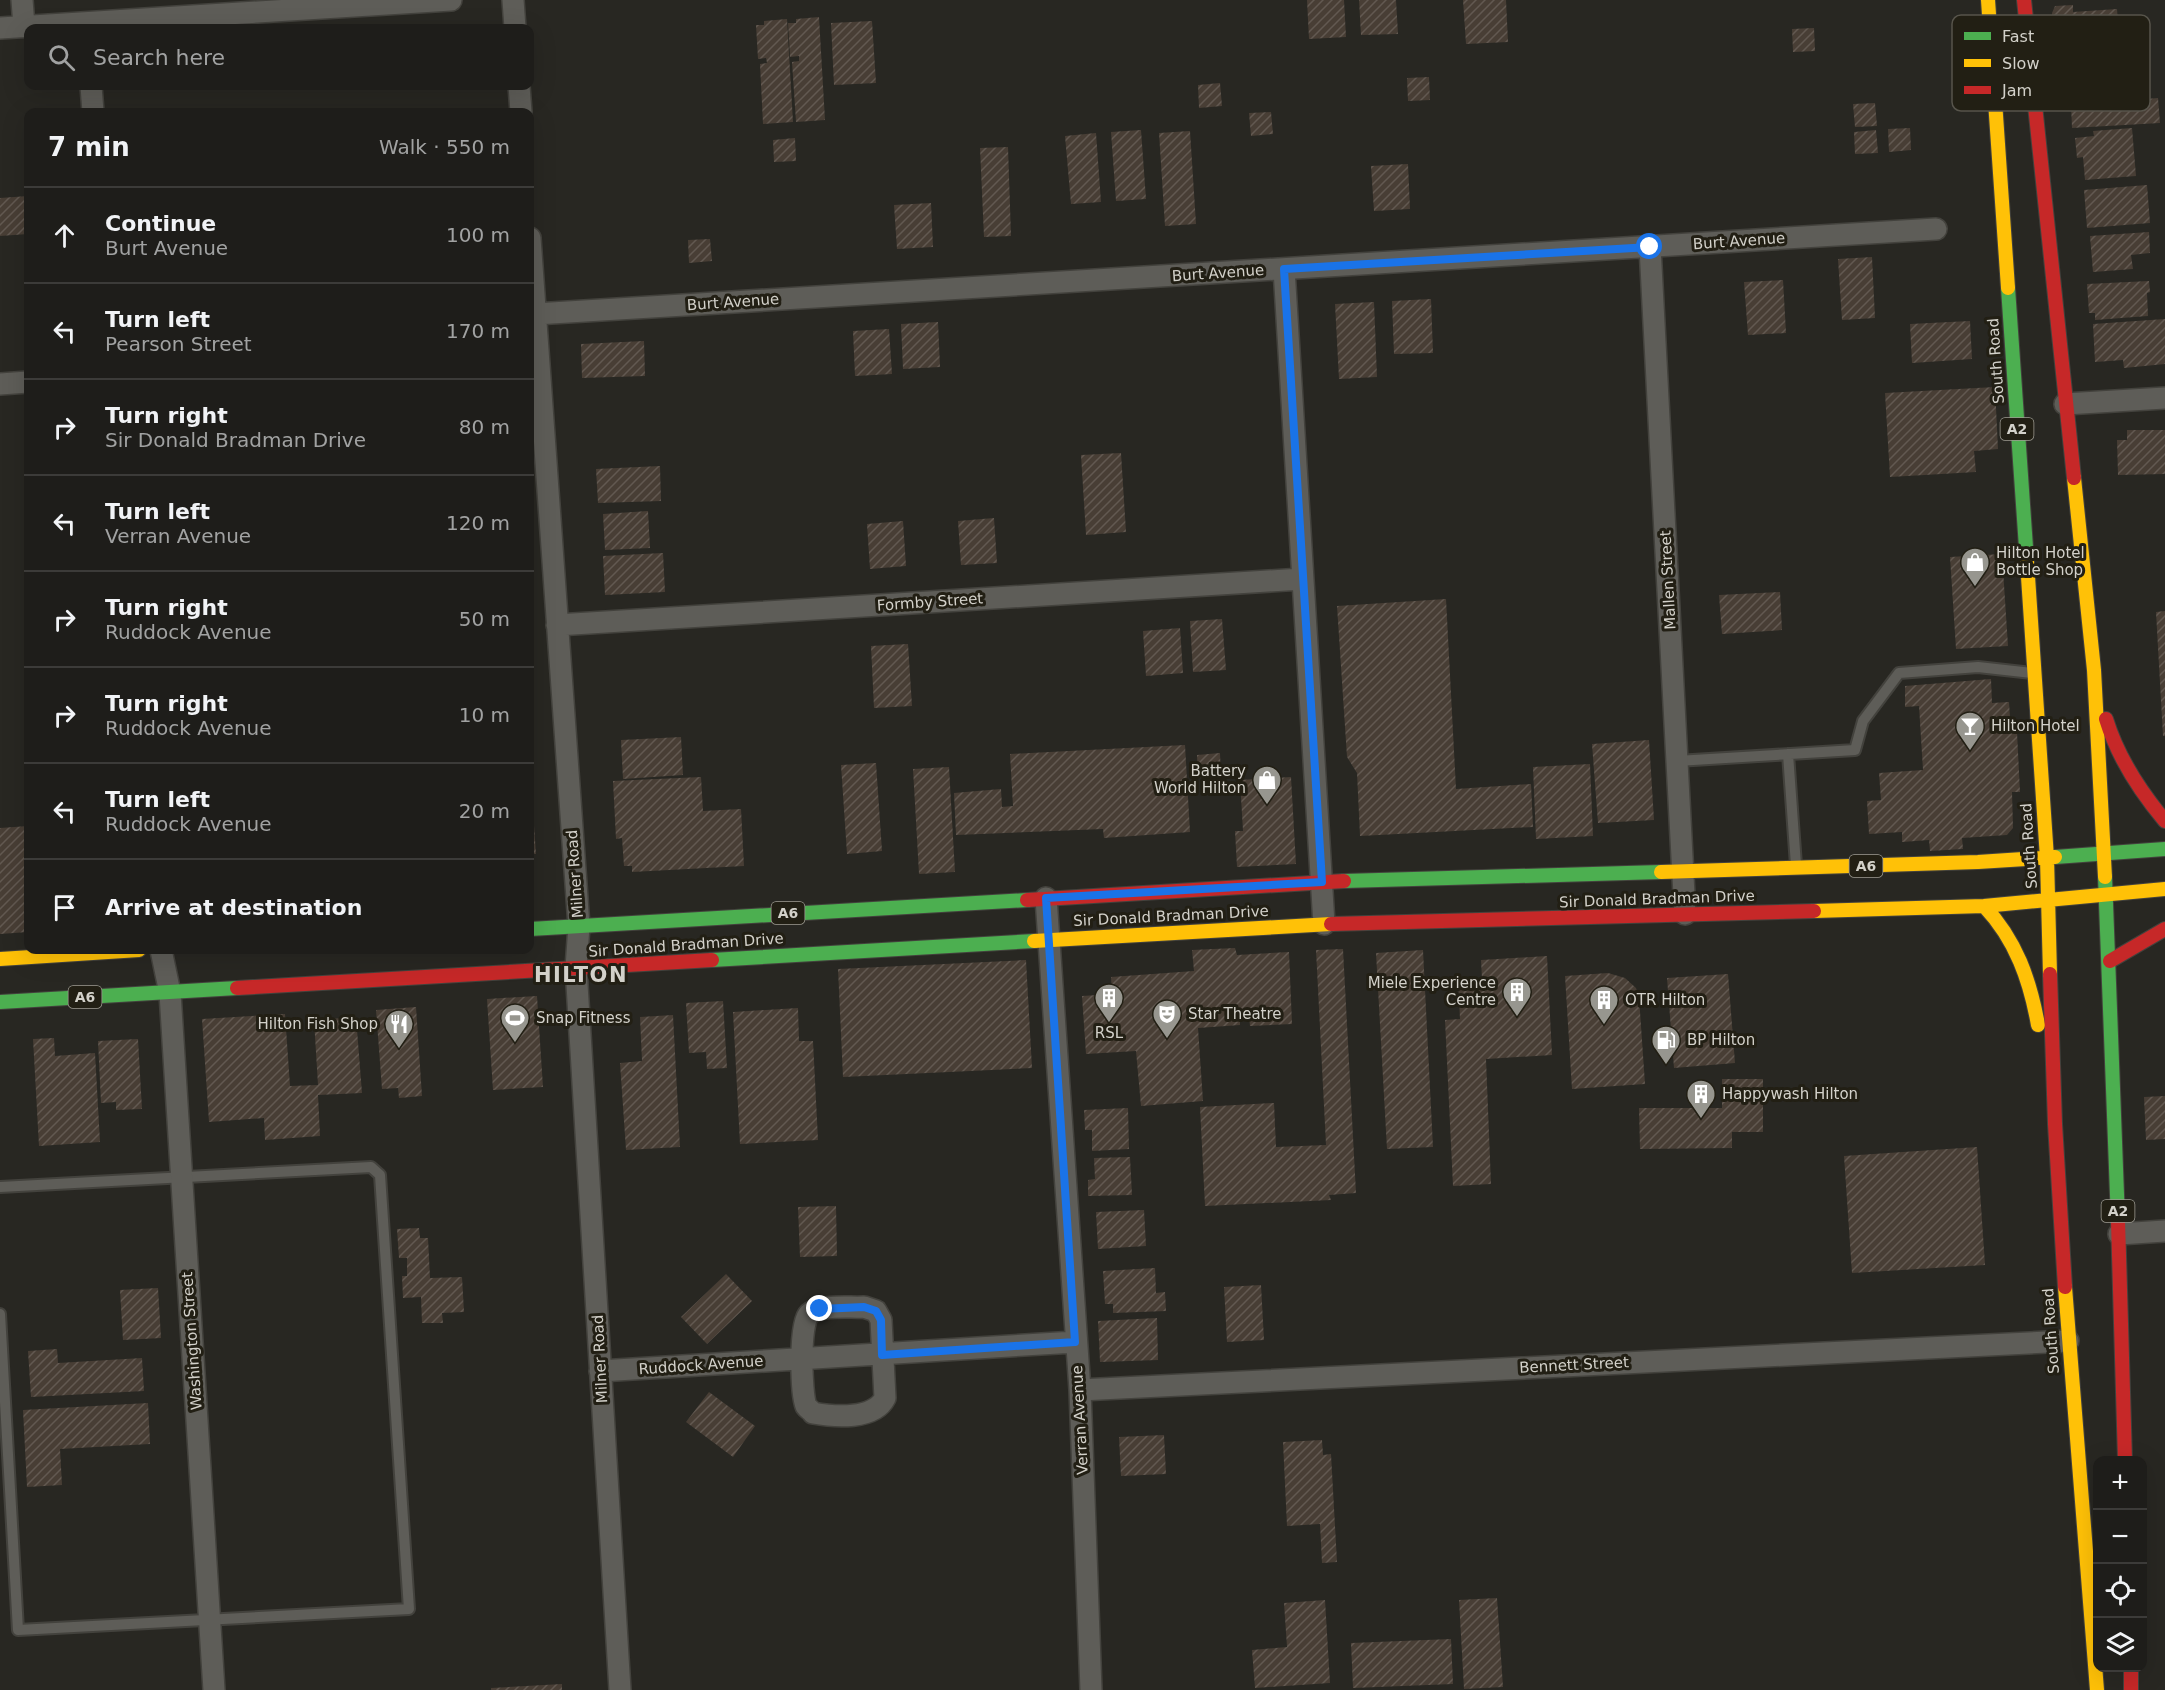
<!DOCTYPE html>
<meta charset="utf-8">
<style>
:root{--surface:#1e1d1a;--page:#262623;--text:#f1f3f6;--muted:#a1a2a2;--line:#3c3b39}
body{margin:0;font-family:"DejaVu Sans",sans-serif;background:var(--page);color:var(--text)}
.controls{position:absolute;right:18px;bottom:18px;display:grid;overflow:hidden;border-radius:12px;box-shadow:0 6px 24px #0002}
.controls button{width:54px;height:54px;display:grid;place-items:center;padding:0;border:0;border-bottom:2px solid var(--line);background:var(--surface);color:var(--text);font:30px sans-serif}
.stop{position:absolute;width:18px;height:18px;margin:-14px;border:4px solid #1a73e8;border-radius:50%;background:#fff}
.stop.end{background:#1a73e8;border-color:#fff;box-shadow:0 2px 6px #0008}
.list{margin:0;padding:0;list-style:none}
h2{display:flex;justify-content:space-between;align-items:center;height:78px;margin:0;padding:0 24px;font-size:26px}
h2 small{font-size:20px;font-weight:400;color:var(--muted)}
.list li{display:grid;grid-template-columns:39px 1fr auto;gap:18px;align-items:center;box-sizing:border-box;height:96px;padding:0 24px;border-top:2px solid var(--line)}
.list b{display:block;font-size:22px;white-space:nowrap}
.list p{margin:0;font-size:20px;white-space:nowrap;color:var(--muted)}
.list em{font-size:20px;font-style:normal;color:var(--muted)}
.icon{flex:none;width:33px;height:33px;fill:none;stroke:currentColor;stroke-width:2;stroke-linecap:round;stroke-linejoin:round}
.map{position:relative;flex:none;width:2165px;height:1690px;overflow:hidden}
.search{position:absolute;background:var(--surface);box-shadow:0 6px 24px #0002;left:24px;top:24px;width:510px;height:66px;display:flex;align-items:center;gap:15px;box-sizing:border-box;padding:0 21px;border-radius:12px;color:var(--muted);font-size:22px}
.panel{position:absolute;background:var(--surface);box-shadow:0 6px 24px #0002;left:24px;top:108px;width:510px;height:846px;border-radius:12px}
.map>svg:first-child{display:block}
.building{fill:url(#building-hatch)}
.lines{fill:none;stroke-linecap:round;stroke-linejoin:round}
.lane-casing{stroke:#43423d;stroke-width:14}
.street-casing{stroke:#43423d;stroke-width:24}
.fast-casing{stroke:#43423d;stroke-width:16}
.slow-casing{stroke:#43423d;stroke-width:16}
.jam-casing{stroke:#43423d;stroke-width:16}
.lane{stroke:#5e5d58;stroke-width:10}
.street{stroke:#5e5d58;stroke-width:21}
.fast{stroke:#4caf50;stroke-width:14}
.slow{stroke:#ffc107;stroke-width:14}
.jam{stroke:#c62828;stroke-width:14}
.route{stroke:#1a73e8;stroke-width:8}
.labels{text-anchor:middle;dominant-baseline:central;stroke-width:6;stroke-linejoin:round;paint-order:stroke}
.shield{fill:#221f14;stroke:#9e9c93;stroke-width:1.5}
.shield-label{font-size:14px;font-weight:bold;fill:#d3d1ca}
.street-label{font-size:15px;fill:#d3d1ca;stroke:#221f14}
.poi-label{font-size:15px;fill:#d3d1ca;stroke:#221f14;text-anchor:start}
.district-label{font-size:21px;font-weight:bold;letter-spacing:1.5px;fill:#d3d1ca;stroke:#221f14}
.key{fill:#221f14;stroke:#57544b;stroke-width:1.5}
.key-label{font-size:16px;fill:#d3d1ca}
</style>
<div class="map">
<svg width="2165" height="1690" viewBox="0 0 2165 1690">
<defs>
<pattern id="building-hatch" width="6" height="6" patternUnits="userSpaceOnUse" patternTransform="scale(1.5)"><rect width="6" height="6" fill="#483e35"/><path d="M-1 1l2-2M0 6l6-6M5 7l2-2" fill="none" stroke="#625951"/></pattern>
</defs>
<rect width="100%" height="100%" fill="#282722"/>
<path class="building" d="M1307 0H1344L1346 37 1309 39Z
M1359 0H1396L1398 34 1361 35Z
M1463 0H1506L1508 42 1466 44Z
M2073 5V12L2117 9 2121 60 2076 63 2074 27 2053 29 2052 13 2055 6Z
M819 17 825 120 796 122 792 62 799 61V56L790 57 788 23H796V19Z
M787 19 793 122 763 124 760 64 767 63 766 58 758 59 756 25H764V21Z
M872 21 876 83 834 85 831 23Z
M1814 28 1815 51 1793 52 1792 29Z
M2145 73 2146 99 2158 98 2160 123 2072 128 2071 105 2084 104 2083 85 2096 84V76Z
M1429 77 1430 100 1408 101 1407 78Z
M1220 83 1222 106 1199 108 1198 85Z
M1875 103 1877 126 1855 127 1853 104Z
M1271 112 1273 134 1251 136 1249 113Z
M1910 128 1911 150 1889 152 1888 129Z
M2132 128 2136 176 2085 180 2083 157 2077 158 2075 138 2094 136 2093 131Z
M1141 130 1146 199 1116 201 1111 132Z
M1876 130 1878 153 1855 154 1854 132Z
M1190 131 1196 224 1165 226 1159 133Z
M1096 133 1101 202 1071 204 1065 136Z
M795 138 796 161 774 162 773 140Z
M1008 147 1011 236 984 237 980 148Z
M1408 164 1410 209 1374 211 1371 166Z
M2147 185 2150 223 2087 228 2084 190Z
M28 196V234L0 236V198Z
M931 203 933 247 897 249 894 205Z
M2149 232 2150 253 2131 255 2133 269 2093 272 2090 236Z
M710 239 712 261 689 263 688 240Z
M1872 257 1875 318 1842 320 1838 259Z
M1783 280 1786 333 1748 335 1744 282Z
M2149 281 2150 292 2147 293 2148 316 2095 320V313H2089L2087 284Z
M1431 299 1433 353 1394 354 1392 301Z
M1374 302 1377 377 1339 379 1335 304Z
M2165 319V364L2124 368 2123 360 2095 362 2093 324Z
M1970 321 1972 359 1912 363 1910 324Z
M938 322 940 367 903 369 901 324Z
M889 329 892 374 855 376 853 331Z
M644 341 645 376 582 378 581 344Z
M1995 387 1998 449 1974 451 1976 472 1890 477 1885 393Z
M2127 430H2165V474L2118 475 2117 440H2127Z
M1121 453 1126 532 1086 535 1081 455Z
M660 466 661 501 598 503 596 469Z
M648 511 650 548 605 550 603 514Z
M994 518 997 563 961 565 958 521Z
M903 521 906 566 870 569 867 524Z
M663 553 665 592 605 595 603 556Z
M2002 554 2008 646 1956 649 1950 557Z
M1780 592 1782 630 1722 634 1719 595Z
M1446 599 1456 789 1531 784 1533 827 1360 836 1357 773 1347 757 1337 606Z
M2165 611V736H2163L2156 612Z
M1222 619 1226 670 1193 672 1190 621Z
M1180 628 1183 673 1146 676 1143 631Z
M908 644 912 706 874 708 871 646Z
M1991 679 1992 703 2009 702 2011 732H2017L2020 792H2012L2013 828 2007 835 1962 838 1963 849 1930 851 1929 840 1902 842V832L1869 834 1867 801 1881 800 1879 773 1923 770 1919 706 1905 707V686Z
M681 737 683 775 623 779 621 740Z
M1649 740 1654 820 1598 823 1592 744Z
M1185 745 1190 832 1104 838 1103 829 956 835 954 793 1001 789 1002 807 1013 806 1010 754Z
M1220 753 1221 777 1198 778 1197 755Z
M876 763 882 851 847 854 841 765Z
M1590 764 1593 836 1536 839 1533 767Z
M949 767 955 872 919 874 913 769Z
M701 777 703 811 741 809 744 866 632 872V866H624L622 838 616 839 613 781Z
M1291 777 1296 864 1237 867 1235 831H1243L1240 780Z
M531 783 536 854H530V784Z
M28 826V932L0 934V828Z
M1235 948 1237 955 1289 952 1292 1024 1250 1026 1249 1017H1240V1025L1198 1028 1203 1101 1141 1106 1136 1051 1086 1054 1082 996 1112 994 1111 977 1194 971 1192 950Z
M1343 949 1356 1193 1329 1195 1331 1200 1205 1206 1200 1107 1274 1103 1276 1147 1326 1145 1316 950Z
M1423 950 1433 1147 1387 1149 1376 953Z
M1547 956 1552 1055 1486 1059 1491 1184 1453 1186 1445 1020 1460 1019 1458 980 1482 979 1481 960Z
M1026 960 1032 1068 843 1077 838 969Z
M1608 973 1625 978 1636 988 1639 997 1645 1084 1572 1089 1565 976Z
M1728 974 1735 1063 1674 1068 1667 978Z
M537 996 543 1087 493 1090 487 999Z
M723 1001 727 1068 707 1069 706 1052 689 1053 686 1003Z
M416 1007 422 1096 399 1098 398 1088 382 1089 376 1010Z
M798 1008 799 1041H813L818 1140 740 1144 733 1012Z
M285 1014 290 1086 318 1085 314 1020 356 1017 362 1093 318 1095 320 1136 265 1140 264 1118 209 1122 202 1019Z
M673 1015 680 1147 626 1150 620 1063 642 1061 640 1017Z
M54 1038 55 1056 95 1053 100 1142 39 1146 33 1039Z
M138 1039 142 1109 116 1110V1102L101 1103 98 1041Z
M1722 1079H1763V1132H1732V1148L1640 1149 1639 1108H1722Z
M2165 1096V1139L2146 1140 2144 1097Z
M1128 1108 1129 1149 1092 1151V1130H1085L1084 1110Z
M1977 1147 1985 1265 1852 1273 1844 1156Z
M1130 1157 1132 1195 1088 1196V1180L1095 1179 1094 1158Z
M836 1206 837 1256 800 1257 798 1207Z
M1144 1210 1146 1246 1098 1249 1096 1212Z
M419 1228 420 1238H428L430 1278 462 1277 464 1312 442 1313 443 1323H422L421 1297 403 1298 402 1276H407V1258H399L397 1229Z
M1155 1268 1156 1293 1165 1292 1166 1311 1113 1313V1304H1105L1103 1271Z
M726 1274 752 1301 707 1344 681 1317Z
M1261 1285 1264 1340 1227 1342 1224 1287Z
M158 1288 161 1338 123 1340 120 1290Z
M1157 1318 1158 1360 1100 1362 1098 1321Z
M57 1349 58 1363 142 1358 144 1391 31 1397 28 1351Z
M709 1392 755 1426 733 1457 686 1422Z
M148 1403 150 1444 60 1449 62 1485 27 1487 23 1410Z
M1164 1435 1166 1474 1121 1476 1119 1437Z
M1322 1440 1323 1455 1331 1454 1337 1562 1322 1563 1320 1524 1287 1526 1283 1442Z
M1497 1598 1503 1687 1464 1689 1459 1600Z
M1325 1600 1330 1683 1255 1688 1252 1650 1287 1647 1284 1603Z
M1451 1639 1453 1684 1353 1688 1351 1643Z
M562 1684V1690H491V1688Z"/>
<g class="lines">
<g class="lane-casing">
<path id="lane" d="M1788 754 1796 865
M1677 761 1855 750 1863 721 1899 673 1978 667 2032 673
M0 1187 371 1167 380 1175 409 1609 18 1630 0 1314"/>
</g>
<g class="street-casing">
<path id="street" d="M22 0 24 26
M513 0 515 28
M0 28 451 0
M91 86 93 112
M519 86 521 112
M530 238 579 926 576 968 620 1690
M1650 247 1685 914
M1284 269 1324 924
M535 314 1936 229
M0 384 28 382
M2065 404 2165 398
M557 625 1302 579
M1046 898 1080 1390 1091 1690
M161 950 170 993 214 1690
M2119 1234 2165 1231
M864 1307 876 1311 881 1320 885 1398C874 1420 835 1417 813 1413 811 1410 808 1409 806 1406 801 1393 799 1323 809 1314 821 1304 850 1308 864 1307Z
M600 1371 1075 1342
M1080 1390 2068 1341"/>
</g>
<g class="fast-casing">
<path id="fast" d="M2008 288 2027 562
M2055 857 2165 849
M2105 877 2118 1221
M1344 881 1661 872
M530 929 1027 900
M712 960 1034 941
M0 1002 237 988"/>
</g>
<g class="slow-casing">
<path id="slow" d="M1988 0 2008 288
M2074 478 2094 670 2105 877
M2027 562 2047 858 2050 974
M1661 872 1978 862 2055 857
M1984 906C2016 940 2030 980 2038 1025
M1814 911 1984 906 2165 889
M1034 941 1331 924
M0 959 139 950
M2065 1287 2097 1690"/>
</g>
<g class="jam-casing">
<path id="jam" d="M2024 0 2074 478
M2106 719C2118 758 2139 790 2165 821
M1027 900 1344 881
M1331 924 1814 911
M2110 961 2165 929
M2050 974 2055 1124 2065 1287
M237 988 712 960
M2118 1221 2125 1460
M2131 1668V1690"/>
</g>
<use href="#lane" class="lane"/>
<use href="#street" class="street"/>
<use href="#fast" class="fast"/>
<use href="#slow" class="slow"/>
<use href="#jam" class="jam"/>
</g>
<g class="lines">
<path class="route" d="M820 1309 864 1307 876 1311 881 1320 882 1355 1075 1342 1046 898 1322 882 1284 269 1650 247"/>
</g>
<defs>
<g id="shop-pin" transform="scale(1.5)"><path d="M0 17L-7.5 6A9.5 9.5 0 1 1 7.5 6Z" fill="#97968f" stroke="#221f14"/><path d="M-5-2.5h2.3a2.7 3.5 0 0 1 5.4 0H5L5.5 6h-11ZM-1.5-2.5h3a1.5 2.3 0 0 0-3 0Z" fill="#fff"/></g>
<g id="bar-pin" transform="scale(1.5)"><path d="M0 17L-7.5 6A9.5 9.5 0 1 1 7.5 6Z" fill="#97968f" stroke="#221f14"/><path d="M-6-5H6L.8 .8V4.5H3.5V6h-7V4.5H-.8V.8Z" fill="#fff"/></g>
<g id="building-pin" transform="scale(1.5)"><path d="M0 17L-7.5 6A9.5 9.5 0 1 1 7.5 6Z" fill="#97968f" stroke="#221f14"/><path d="M-4-6H4V6H1V3H-1V6H-4ZM-2.5-4.3h1.7v1.8h-1.7ZM.8-4.3h1.7v1.8H.8ZM-2.5-1h1.7V.8h-1.7ZM.8-1h1.7V.8H.8Z" fill="#fff"/></g>
<g id="theatre-pin" transform="scale(1.5)"><path d="M0 17L-7.5 6A9.5 9.5 0 1 1 7.5 6Z" fill="#97968f" stroke="#221f14"/><path d="M-5-5.5Q0-4 5-5.5V0Q5 5 0 6Q-5 5-5 0ZM-3.3-2.5H-1v1.5H-3.3ZM1-2.5H3.3v1.5H1ZM-2.8 1Q0 5.5 2.8 1Z" fill="#fff"/></g>
<g id="stadium-pin" transform="scale(1.5)"><path d="M0 17L-7.5 6A9.5 9.5 0 1 1 7.5 6Z" fill="#97968f" stroke="#221f14"/><path d="M0-5a6.5 5 0 1 0 0 10a6.5 5 0 1 0 0-10ZM-3.5-1.8h7v3.6h-7Z" fill="#fff"/></g>
<g id="restaurant-pin" transform="scale(1.5)"><path d="M0 17L-7.5 6A9.5 9.5 0 1 1 7.5 6Z" fill="#97968f" stroke="#221f14"/><path d="M-5-6h1v4h1v-4h1v4h1v-4h1v5L-1.5 .5V6h-2V.5L-5-1ZM5-6V6H3V1.5H1.5Q1.5-4 5-6Z" fill="#fff"/></g>
<g id="fuel-pin" transform="scale(1.5)"><path d="M0 17L-7.5 6A9.5 9.5 0 1 1 7.5 6Z" fill="#97968f" stroke="#221f14"/><path d="M-5.5-6h7V0h2V4h1.3V-2.5L3-4.5l.8-.8L6-3V5H2.5V1h-1V6h-7ZM-4.2-4.7v3.2H.2V-4.7Z" fill="#fff"/></g>
</defs>
<g fill-rule="evenodd">
<use href="#shop-pin" x="1975" y="562"/>
<use href="#bar-pin" x="1970" y="726"/>
<use href="#shop-pin" x="1267" y="780"/>
<use href="#building-pin" x="1517" y="992"/>
<use href="#building-pin" x="1109" y="998"/>
<use href="#building-pin" x="1604" y="1000"/>
<use href="#theatre-pin" x="1167" y="1014"/>
<use href="#stadium-pin" x="515" y="1018"/>
<use href="#restaurant-pin" x="399" y="1024"/>
<use href="#fuel-pin" x="1666" y="1040"/>
<use href="#building-pin" x="1701" y="1094"/>
</g>
<g class="labels">
<g class="shield">
<rect x="2000.5" y="418" width="33" height="22" rx="4.5"/>
<rect x="1849.5" y="855" width="33" height="22" rx="4.5"/>
<rect x="771.5" y="902" width="33" height="22" rx="4.5"/>
<rect x="68.5" y="986" width="33" height="22" rx="4.5"/>
<rect x="2101.5" y="1200" width="33" height="22" rx="4.5"/>
</g>
<g class="shield-label">
<text x="2017" y="429">A2</text>
<text x="1866" y="866">A6</text>
<text x="788" y="913">A6</text>
<text x="85" y="997">A6</text>
<text x="2118" y="1211">A2</text>
</g>
<g class="street-label">
<text transform="translate(1739 241) rotate(-4)">Burt Avenue</text>
<text transform="translate(1218 273) rotate(-4)">Burt Avenue</text>
<text transform="translate(733 302) rotate(-4)">Burt Avenue</text>
<text transform="translate(1996 361) rotate(-94)">South Road</text>
<text transform="translate(1668 580) rotate(-93)">Mallen Street</text>
<text transform="translate(930 602) rotate(-4)">Formby Street</text>
<text transform="translate(2029 846) rotate(-94)">South Road</text>
<text transform="translate(575 874) rotate(-94)">Milner Road</text>
<text transform="translate(1657 899) rotate(-2)">Sir Donald Bradman Drive</text>
<text transform="translate(1171 916) rotate(-3)">Sir Donald Bradman Drive</text>
<text transform="translate(686 945) rotate(-4)">Sir Donald Bradman Drive</text>
<text transform="translate(2051 1331) rotate(-94)">South Road</text>
<text transform="translate(192 1341) rotate(-94)">Washington Street</text>
<text transform="translate(600 1359) rotate(-93)">Milner Road</text>
<text transform="translate(701 1365) rotate(-4)">Ruddock Avenue</text>
<text transform="translate(1574 1365) rotate(-3)">Bennett Street</text>
<text transform="translate(1080 1420) rotate(-93)">Verran Avenue</text>
</g>
<g class="poi-label">
<text x="1996" y="553">Hilton Hotel<tspan x="1996" dy="17">Bottle Shop</tspan></text>
<text x="1991" y="726">Hilton Hotel</text>
<text x="1246" y="771" text-anchor="end">Battery<tspan x="1246" dy="17">World Hilton</tspan></text>
<text x="1496" y="983" text-anchor="end">Miele Experience<tspan x="1496" dy="17">Centre</tspan></text>
<text x="1625" y="1000">OTR Hilton</text>
<text x="1188" y="1014">Star Theatre</text>
<text x="536" y="1018">Snap Fitness</text>
<text x="378" y="1024" text-anchor="end">Hilton Fish Shop</text>
<text x="1109" y="1033" text-anchor="middle">RSL</text>
<text x="1687" y="1040">BP Hilton</text>
<text x="1722" y="1094">Happywash Hilton</text>
</g>
<g class="district-label">
<text x="581" y="975">HILTON</text>
</g>
</g>
<rect x="1952" y="15" width="198" height="96" rx="9" class="key"/>
<rect x="1964" y="32" width="27" height="8" fill="#4caf50"/>
<rect x="1964" y="59" width="27" height="8" fill="#ffc107"/>
<rect x="1964" y="86" width="27" height="8" fill="#c62828"/>
<g class="key-label">
<text x="2002" y="42">Fast</text>
<text x="2002" y="69">Slow</text>
<text x="2002" y="96">Jam</text>
</g>
</svg>
<div class="controls">
<button>+</button>
<button>−</button>
<button><svg class="icon" aria-label="locate" viewBox="0 0 24 24"><circle cx="12" cy="12" r="6"/><path d="M12 2v4M12 18v4M2 12h4M18 12h4"/></svg></button>
<button><svg class="icon" aria-label="layers" viewBox="0 0 24 24"><path d="M12 4l9 5-9 5-9-5zM3 14l9 5 9-5"/></svg></button>
</div>
<div class="stop" style="left:1650px;top:247px"></div>
<div class="stop end" style="left:820px;top:1309px"></div>
<div class="search"><svg class="icon" aria-label="search" viewBox="0 0 24 24"><circle cx="10" cy="10" r="6"/><path d="M15 15l6 6"/></svg>Search here</div>
<section class="panel">
<h2>7 min<small>Walk · 550 m</small></h2>
<ul class="list">
<li><svg class="icon" aria-label="ahead" viewBox="0 0 24 24"><path d="M12 20V5M6 11l6-6 6 6"/></svg><div><b>Continue</b><p>Burt Avenue</p></div><em>100 m</em></li>
<li><svg class="icon" aria-label="left" viewBox="0 0 24 24"><path d="M17 20v-9H6M10 6l-5 5 5 5"/></svg><div><b>Turn left</b><p>Pearson Street</p></div><em>170 m</em></li>
<li><svg class="icon" aria-label="right" viewBox="0 0 24 24"><path d="M7 20v-9h11M14 6l5 5-5 5"/></svg><div><b>Turn right</b><p>Sir Donald Bradman Drive</p></div><em>80 m</em></li>
<li><svg class="icon" aria-label="left" viewBox="0 0 24 24"><path d="M17 20v-9H6M10 6l-5 5 5 5"/></svg><div><b>Turn left</b><p>Verran Avenue</p></div><em>120 m</em></li>
<li><svg class="icon" aria-label="right" viewBox="0 0 24 24"><path d="M7 20v-9h11M14 6l5 5-5 5"/></svg><div><b>Turn right</b><p>Ruddock Avenue</p></div><em>50 m</em></li>
<li><svg class="icon" aria-label="right" viewBox="0 0 24 24"><path d="M7 20v-9h11M14 6l5 5-5 5"/></svg><div><b>Turn right</b><p>Ruddock Avenue</p></div><em>10 m</em></li>
<li><svg class="icon" aria-label="left" viewBox="0 0 24 24"><path d="M17 20v-9H6M10 6l-5 5 5 5"/></svg><div><b>Turn left</b><p>Ruddock Avenue</p></div><em>20 m</em></li>
<li><svg class="icon" aria-label="arrive" viewBox="0 0 24 24"><path d="M6 21V4h12l-3 4 3 4H6"/></svg><div><b>Arrive at destination</b></div></li>
</ul>
</section>
</div>
